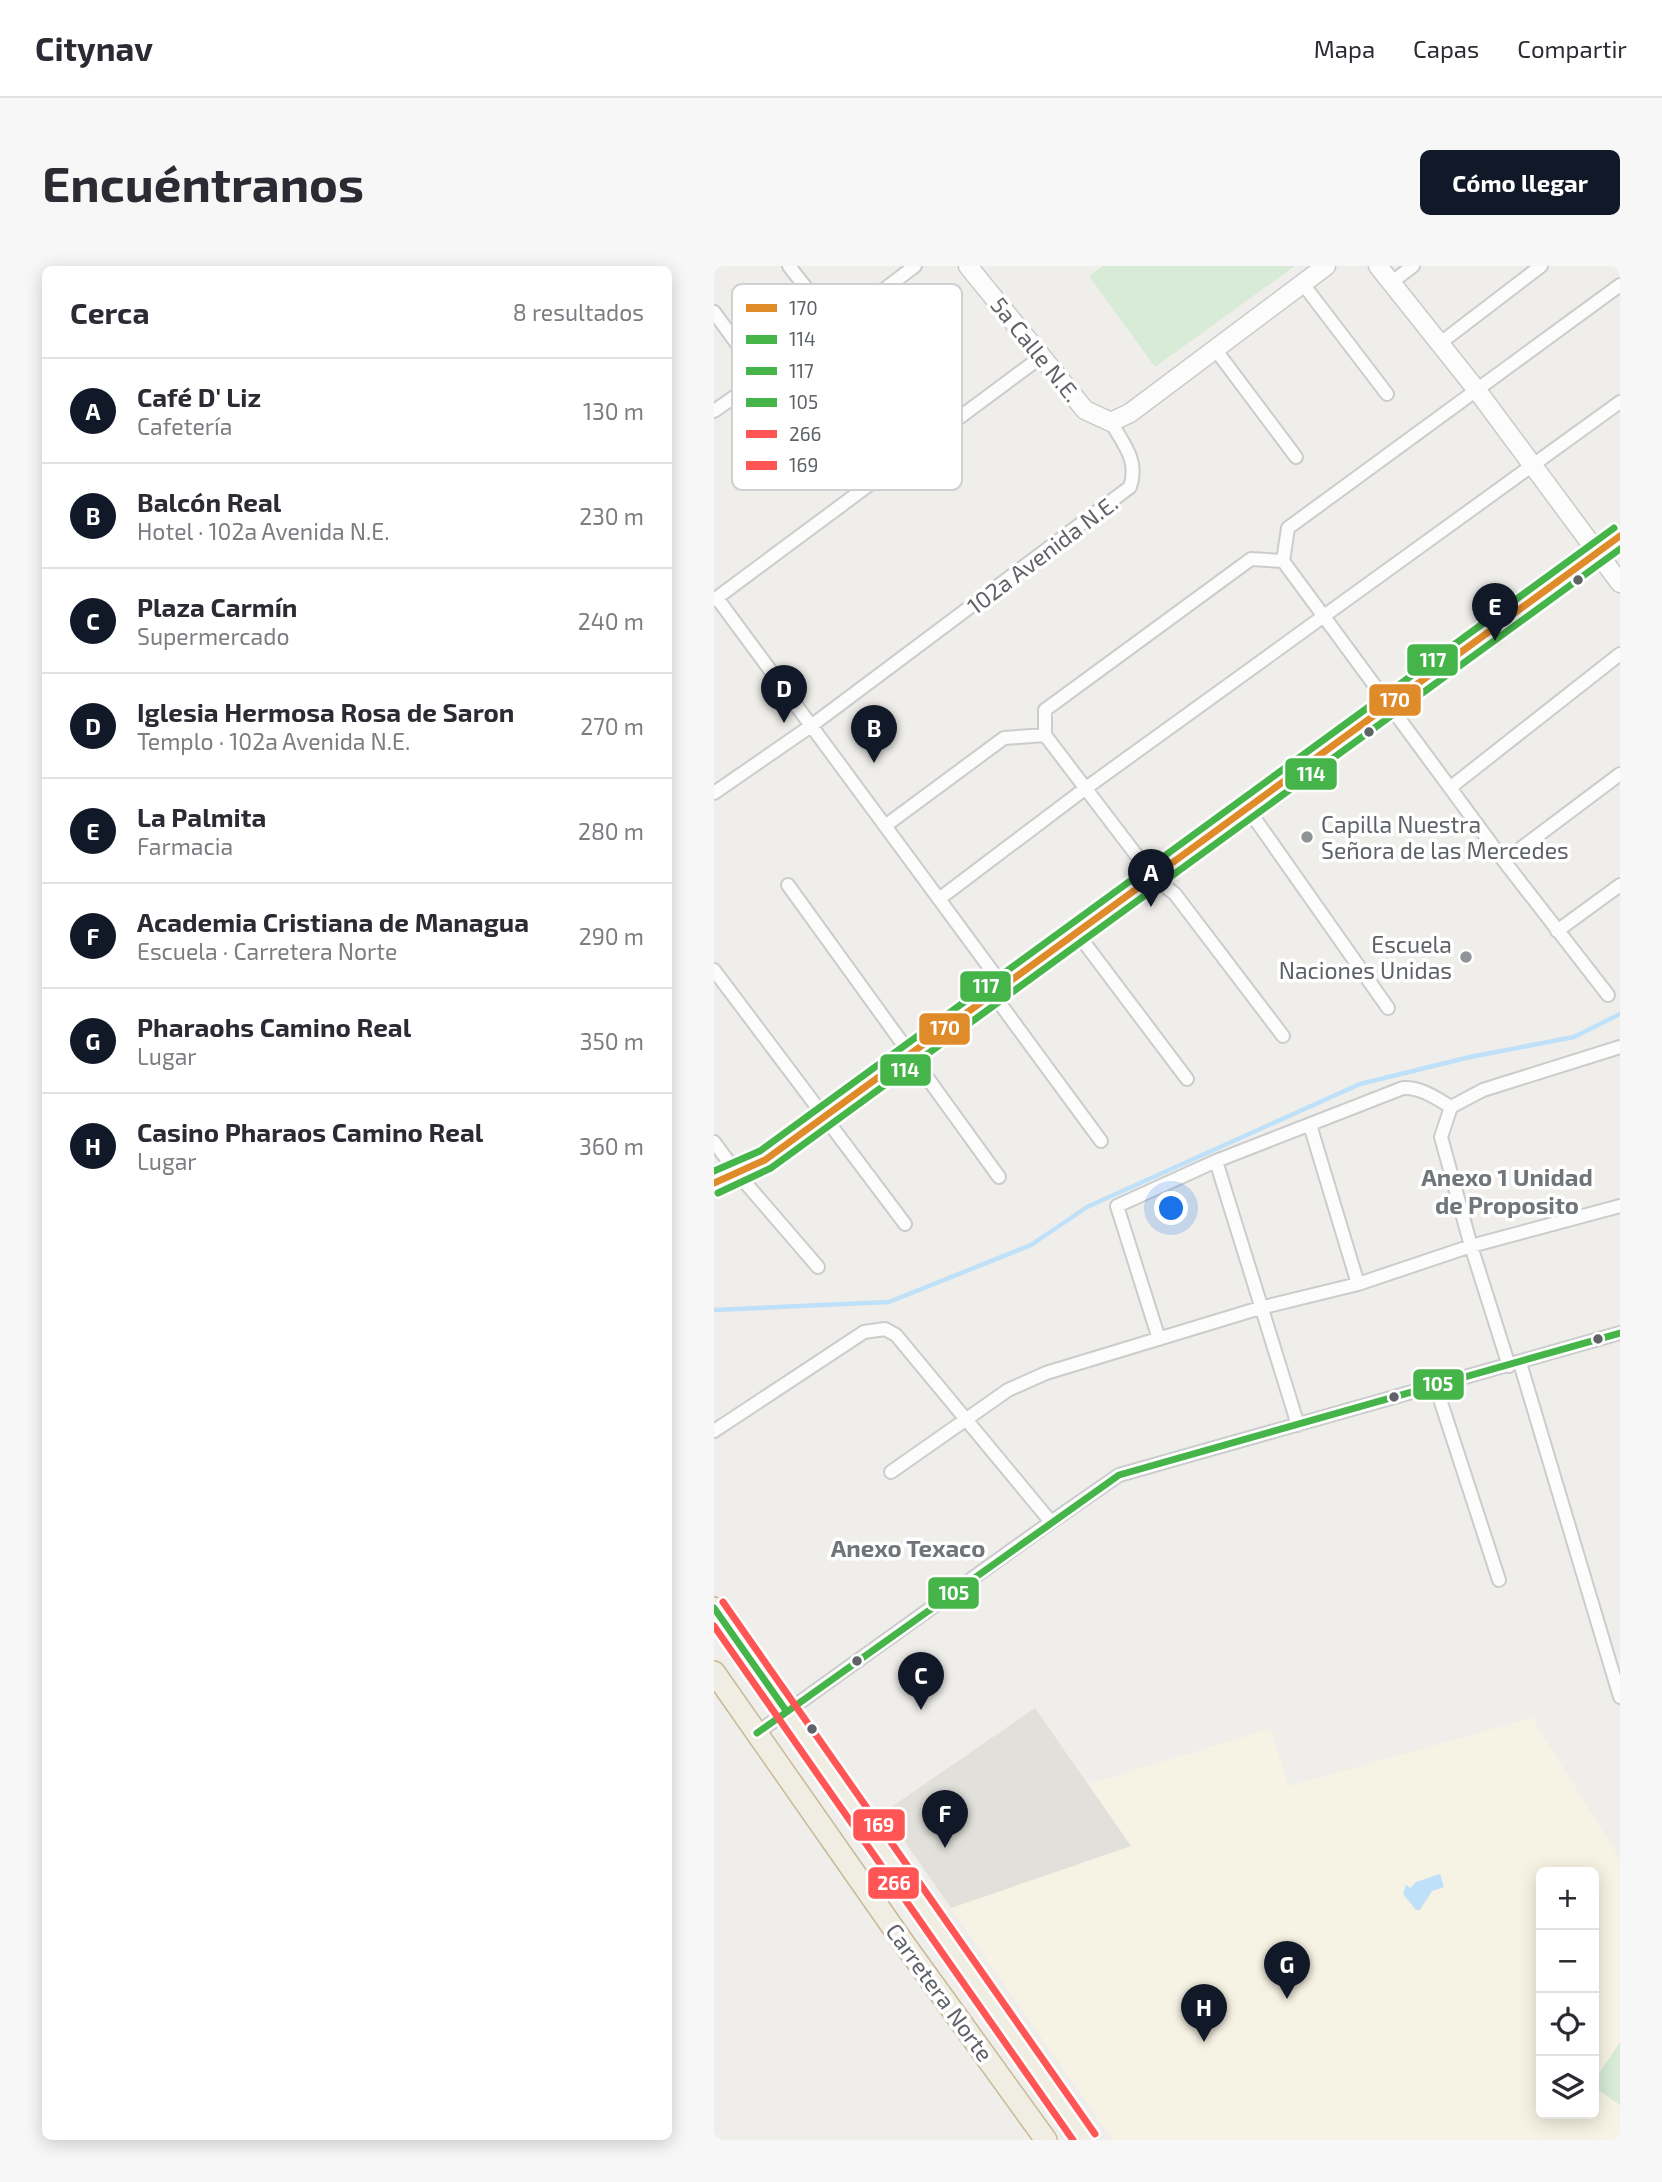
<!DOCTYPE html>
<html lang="es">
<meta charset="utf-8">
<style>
:root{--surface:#fff;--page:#f7f7f7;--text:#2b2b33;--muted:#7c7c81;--line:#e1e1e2;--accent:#111827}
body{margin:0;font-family:"Exo 2",sans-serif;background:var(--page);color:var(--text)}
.controls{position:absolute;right:21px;bottom:21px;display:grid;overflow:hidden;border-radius:10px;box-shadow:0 4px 18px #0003}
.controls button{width:63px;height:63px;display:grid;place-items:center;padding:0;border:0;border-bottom:2px solid var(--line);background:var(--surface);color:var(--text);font:35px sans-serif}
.you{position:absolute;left:458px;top:943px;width:24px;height:24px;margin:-18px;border:5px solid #fff;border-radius:50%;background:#1a73e8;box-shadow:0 0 0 10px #1a73e833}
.badge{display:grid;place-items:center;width:46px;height:46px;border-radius:50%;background:var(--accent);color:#fff;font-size:23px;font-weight:700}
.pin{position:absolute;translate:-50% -58px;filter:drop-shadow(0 2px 4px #0008)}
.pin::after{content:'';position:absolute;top:37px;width:24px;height:21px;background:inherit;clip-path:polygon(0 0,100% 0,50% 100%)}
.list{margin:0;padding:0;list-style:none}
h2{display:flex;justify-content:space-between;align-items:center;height:91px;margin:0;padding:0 28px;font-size:30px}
h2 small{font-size:23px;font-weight:400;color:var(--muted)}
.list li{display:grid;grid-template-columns:46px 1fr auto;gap:21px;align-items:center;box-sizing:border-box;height:105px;padding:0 28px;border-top:2px solid var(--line)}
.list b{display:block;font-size:26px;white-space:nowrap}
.list p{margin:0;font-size:23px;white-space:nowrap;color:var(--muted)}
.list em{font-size:23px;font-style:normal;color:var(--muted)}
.icon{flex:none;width:38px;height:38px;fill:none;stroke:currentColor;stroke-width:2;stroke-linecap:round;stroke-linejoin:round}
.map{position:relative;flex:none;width:906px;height:1874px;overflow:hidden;border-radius:10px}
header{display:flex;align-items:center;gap:42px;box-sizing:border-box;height:98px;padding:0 35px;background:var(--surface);border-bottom:2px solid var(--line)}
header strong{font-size:33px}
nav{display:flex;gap:38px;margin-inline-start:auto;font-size:24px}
.intro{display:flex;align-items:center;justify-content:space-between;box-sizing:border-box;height:168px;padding:0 42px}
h1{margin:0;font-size:49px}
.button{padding:18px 32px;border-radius:10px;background:var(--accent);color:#fff;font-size:24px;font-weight:700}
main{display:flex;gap:42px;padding:0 42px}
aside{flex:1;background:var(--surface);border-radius:10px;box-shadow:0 4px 18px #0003}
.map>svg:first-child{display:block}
.commercial{fill:#f7f3e4;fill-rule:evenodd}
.education{fill:#e2e0da}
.green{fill:#d8ebd6}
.water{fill:#bfe0f9}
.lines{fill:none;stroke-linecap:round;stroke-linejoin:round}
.stream{stroke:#bfe0f9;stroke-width:4.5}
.street-casing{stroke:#cbcccc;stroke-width:16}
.secondary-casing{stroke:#cacacb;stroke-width:21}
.highway-casing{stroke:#c8b996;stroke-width:24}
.street{stroke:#fdfcfc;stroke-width:12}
.secondary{stroke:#fdfcfc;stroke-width:18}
.highway{stroke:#f0ede3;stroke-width:21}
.bus-1-casing{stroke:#fff;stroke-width:12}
.bus-2-casing{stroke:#fff;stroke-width:12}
.bus-3-casing{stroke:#fff;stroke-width:12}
.bus-4-casing{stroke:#fff;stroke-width:12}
.bus-5-casing{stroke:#fff;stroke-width:12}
.bus-6-casing{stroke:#fff;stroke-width:12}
.bus-1{stroke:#e08b2a;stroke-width:7}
.bus-2{stroke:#45b549;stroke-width:7}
.bus-3{stroke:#45b549;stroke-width:7}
.bus-4{stroke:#45b549;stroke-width:7}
.bus-5{stroke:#f55;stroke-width:7}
.bus-6{stroke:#f55;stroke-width:7}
.bus-dot{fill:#5f6368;stroke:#fff;stroke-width:2.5}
.poi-dot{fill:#919496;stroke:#fff;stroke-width:2.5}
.labels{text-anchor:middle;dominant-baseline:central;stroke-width:7;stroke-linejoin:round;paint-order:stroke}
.street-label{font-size:23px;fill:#5f6368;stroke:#fff}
.poi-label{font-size:23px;fill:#5f6368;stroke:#fff;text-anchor:start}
.neighbourhood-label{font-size:24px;font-weight:bold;fill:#70757a;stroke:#fff}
.key{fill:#fff;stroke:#cfd0d2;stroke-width:2}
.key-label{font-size:19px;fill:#5f6368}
.line-badge{stroke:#fff;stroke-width:2.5}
.badge-label{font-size:19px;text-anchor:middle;font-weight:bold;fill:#fff}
</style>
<header>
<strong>Citynav</strong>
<nav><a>Mapa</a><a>Capas</a><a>Compartir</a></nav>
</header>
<div class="intro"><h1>Encuéntranos</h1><a class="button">Cómo llegar</a></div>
<main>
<aside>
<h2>Cerca<small>8 resultados</small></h2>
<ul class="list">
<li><span class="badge">A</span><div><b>Café D' Liz</b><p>Cafetería</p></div><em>130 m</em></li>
<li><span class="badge">B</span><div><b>Balcón Real</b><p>Hotel · 102a Avenida N.E.</p></div><em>230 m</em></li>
<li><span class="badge">C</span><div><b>Plaza Carmín</b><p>Supermercado</p></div><em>240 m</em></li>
<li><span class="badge">D</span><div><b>Iglesia Hermosa Rosa de Saron</b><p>Templo · 102a Avenida N.E.</p></div><em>270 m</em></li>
<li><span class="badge">E</span><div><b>La Palmita</b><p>Farmacia</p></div><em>280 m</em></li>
<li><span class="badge">F</span><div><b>Academia Cristiana de Managua</b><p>Escuela · Carretera Norte</p></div><em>290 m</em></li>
<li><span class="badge">G</span><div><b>Pharaohs Camino Real</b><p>Lugar</p></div><em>350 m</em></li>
<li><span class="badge">H</span><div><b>Casino Pharaos Camino Real</b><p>Lugar</p></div><em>360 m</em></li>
</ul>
</aside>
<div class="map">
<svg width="906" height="1874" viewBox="0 0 906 1874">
<rect width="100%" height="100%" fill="#efeeea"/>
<path class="commercial" d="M818 1452 906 1593V1874H399L237 1642 417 1580 374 1518 556 1463 575 1520ZM827 1606H880V1848H827Z"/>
<path class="education" d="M321 1442 417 1580 237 1642 170 1546Z"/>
<path class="green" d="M389 0H581L441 101 375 10Z
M906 1776V1839L880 1821V1815Z"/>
<path class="water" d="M726 1608 730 1621 718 1625 706 1644H702L689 1628 692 1619 696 1622 702 1616Z"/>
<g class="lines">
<path class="stream" d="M0 1044 175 1036 317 979 373 941 646 818 756 791 860 771 906 748"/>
<g class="street-casing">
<path id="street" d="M75 0 122 60
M678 16 699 0
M589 18 673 128
M0 46 47 111
M725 78 827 0
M501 83 582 191
M0 145 122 60 201 0
M569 295 790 595 894 729
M3 332 281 709 286 723 287 739 387 875
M0 334 327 91
M331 469 439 611 461 628 569 770
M737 521 906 388
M0 527 97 460 416 221C425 195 410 179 397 156
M534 543 674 742
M171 560 290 472 331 469V444L537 293 569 295 574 262 906 19
M790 595 906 508
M74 619 285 911
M225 633 372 522 906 136
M843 665 906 619
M363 667 473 813
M0 704 191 958
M596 859 644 1018
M0 876 23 907 104 1001
M502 895 584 1159
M0 917 51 894 906 270
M445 1073 403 940 502 895 689 822C707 821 722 832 737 841
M806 1097 906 1431
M795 1100 757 980 727 871 737 841 769 824 906 781
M722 1121 785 1314
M0 1165 150 1066 171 1063 182 1069 337 1256
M177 1206 294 1124 332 1107 546 1042 644 1018 757 980 906 940
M43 1467 337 1256 405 1209 906 1067"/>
</g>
<g class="secondary-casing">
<path id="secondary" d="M254 0 371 144 397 156 416 147 612 0
M664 0 762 123 906 317"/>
</g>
<g class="highway-casing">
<path id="highway" d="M0 1342 372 1874
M0 1406 189 1676 332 1874"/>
</g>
<use href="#street" class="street"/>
<use href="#secondary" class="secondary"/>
<use href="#highway" class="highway"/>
<g class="bus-1-casing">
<path id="bus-1" d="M0 917 51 894 906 270"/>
</g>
<g class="bus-2-casing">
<path id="bus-2" d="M4 927 57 902 906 283"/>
</g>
<g class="bus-3-casing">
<path id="bus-3" d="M0 905 46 885 900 262"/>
</g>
<g class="bus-4-casing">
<path id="bus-4" d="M0 1342 73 1446
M43 1467 405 1209 906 1067"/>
</g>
<g class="bus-5-casing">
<path id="bus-5" d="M0 1360 359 1874"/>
</g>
<g class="bus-6-casing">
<path id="bus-6" d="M9 1336 381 1868"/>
</g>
<use href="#bus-1" class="bus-1"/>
<use href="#bus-2" class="bus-2"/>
<use href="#bus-3" class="bus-3"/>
<use href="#bus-4" class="bus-4"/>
<use href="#bus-5" class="bus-5"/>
<use href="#bus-6" class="bus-6"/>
</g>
<g class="bus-dot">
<circle cx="864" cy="314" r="6"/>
<circle cx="655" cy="466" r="6"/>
<circle cx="884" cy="1073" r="6"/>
<circle cx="680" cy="1131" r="6"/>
<circle cx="143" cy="1395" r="6"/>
<circle cx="98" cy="1463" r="6"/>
</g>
<g class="poi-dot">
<circle cx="593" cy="571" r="7"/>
<circle cx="752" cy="691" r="7"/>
</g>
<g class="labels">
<g class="street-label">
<text transform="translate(322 83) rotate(51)">5a Calle N.E.</text>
<text transform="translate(328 288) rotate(-37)">102a Avenida N.E.</text>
<text transform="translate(226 1726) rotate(54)">Carretera Norte</text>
</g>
<g class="poi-label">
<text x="607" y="558">Capilla Nuestra<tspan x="607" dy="26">Señora de las Mercedes</tspan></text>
<text x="738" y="678" text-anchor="end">Escuela<tspan x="738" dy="26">Naciones Unidas</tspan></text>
</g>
<g class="neighbourhood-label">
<text x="793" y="910">Anexo 1 Unidad<tspan x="793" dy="28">de Proposito</tspan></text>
<text x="194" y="1281">Anexo Texaco</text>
</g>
</g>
<rect x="18" y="18" width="230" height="206" rx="10" class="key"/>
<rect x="32" y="38" width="31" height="8" fill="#e08b2a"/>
<rect x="32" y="69" width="31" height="9" fill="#45b549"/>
<rect x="32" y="101" width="31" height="8" fill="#45b549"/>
<rect x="32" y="132" width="31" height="9" fill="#45b549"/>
<rect x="32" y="164" width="31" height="8" fill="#f55"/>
<rect x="32" y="195" width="31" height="9" fill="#f55"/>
<g class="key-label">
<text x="75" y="49">170</text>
<text x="75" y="80">114</text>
<text x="75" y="112">117</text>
<text x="75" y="143">105</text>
<text x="75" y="175">266</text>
<text x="75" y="206">169</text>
</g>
<g class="line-badge">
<rect x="692" y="377" width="53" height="34" rx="7" fill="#45b549"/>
<rect x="654" y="417" width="54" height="34" rx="7" fill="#e08b2a"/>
<rect x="570" y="491" width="54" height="34" rx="7" fill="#45b549"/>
<rect x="245" y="704" width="53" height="33" rx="7" fill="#45b549"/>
<rect x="204" y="746" width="53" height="34" rx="7" fill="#e08b2a"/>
<rect x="165" y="787" width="53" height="34" rx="7" fill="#45b549"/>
<rect x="698" y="1102" width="53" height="33" rx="7" fill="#45b549"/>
<rect x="213" y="1310" width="53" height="34" rx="7" fill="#45b549"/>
<rect x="138" y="1542" width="54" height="34" rx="7" fill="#f55"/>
<rect x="153" y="1600" width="53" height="34" rx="7" fill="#f55"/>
</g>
<g class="badge-label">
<text x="719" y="401">117</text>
<text x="681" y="441">170</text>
<text x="597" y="515">114</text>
<text x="272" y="727">117</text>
<text x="231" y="769">170</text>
<text x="191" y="811">114</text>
<text x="724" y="1125">105</text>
<text x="240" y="1334">105</text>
<text x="165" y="1566">169</text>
<text x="180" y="1624">266</text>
</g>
</svg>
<div class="controls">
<button>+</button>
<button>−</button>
<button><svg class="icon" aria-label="locate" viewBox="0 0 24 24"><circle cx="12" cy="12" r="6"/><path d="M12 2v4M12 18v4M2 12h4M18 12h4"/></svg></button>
<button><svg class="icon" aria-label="layers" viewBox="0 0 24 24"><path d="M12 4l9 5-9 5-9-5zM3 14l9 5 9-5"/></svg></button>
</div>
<div class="you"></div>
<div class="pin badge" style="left:437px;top:641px">A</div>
<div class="pin badge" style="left:160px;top:497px">B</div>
<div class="pin badge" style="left:207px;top:1444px">C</div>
<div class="pin badge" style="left:70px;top:457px">D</div>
<div class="pin badge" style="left:781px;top:375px">E</div>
<div class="pin badge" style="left:231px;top:1582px">F</div>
<div class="pin badge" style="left:573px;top:1733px">G</div>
<div class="pin badge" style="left:490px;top:1776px">H</div>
</div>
</main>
